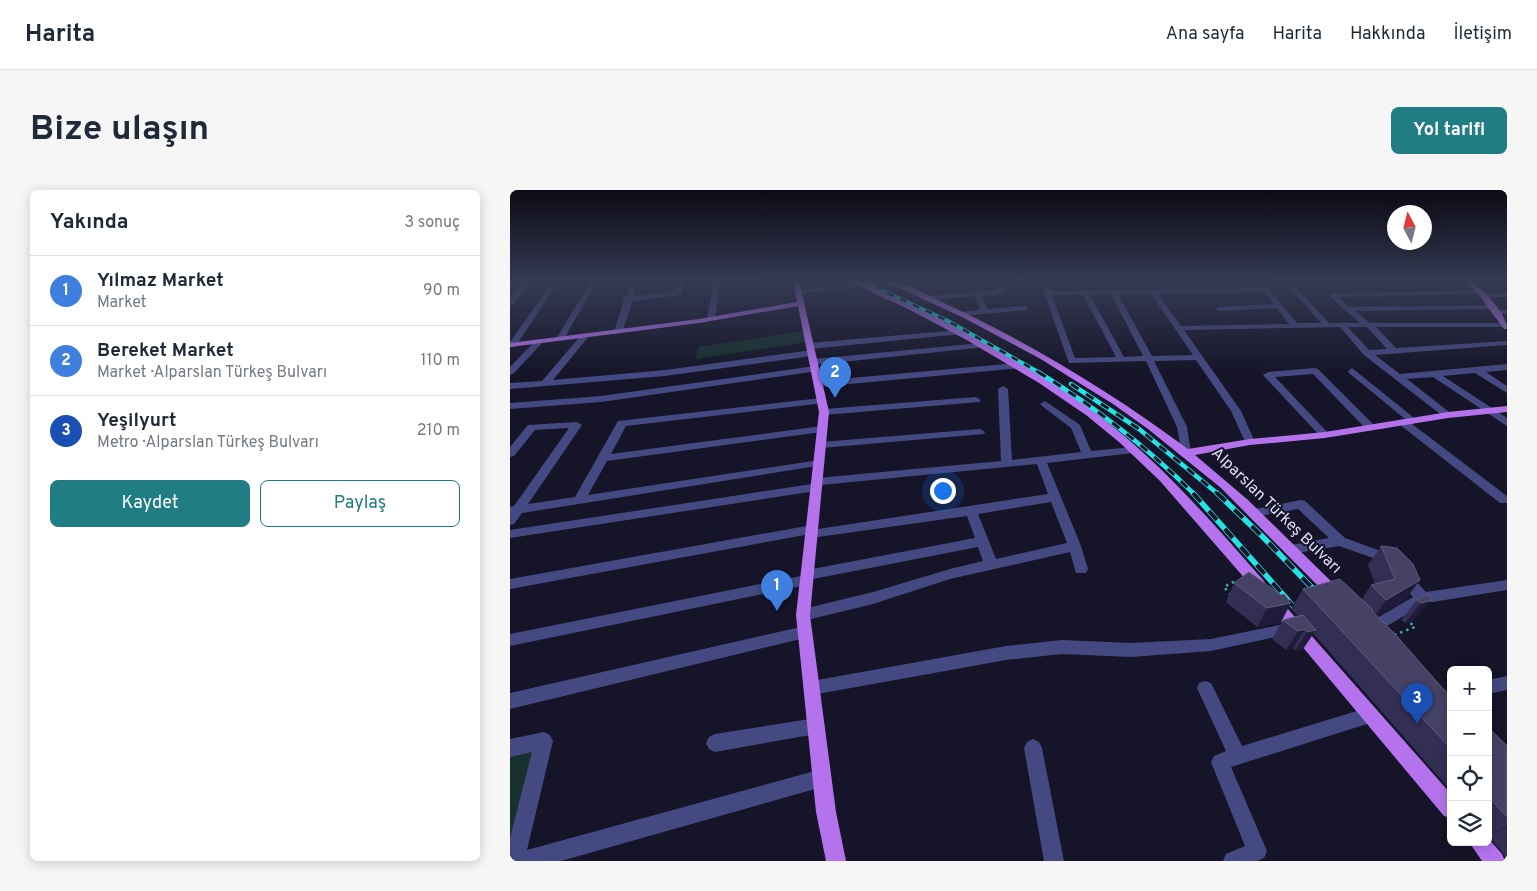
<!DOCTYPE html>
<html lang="tr">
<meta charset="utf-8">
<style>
:root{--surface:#fff;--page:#f6f6f7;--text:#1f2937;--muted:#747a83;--line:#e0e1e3;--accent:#217d84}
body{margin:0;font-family:Overpass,sans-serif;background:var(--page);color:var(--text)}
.controls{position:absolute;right:15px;bottom:15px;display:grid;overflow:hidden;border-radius:8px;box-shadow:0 2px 12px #0003}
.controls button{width:45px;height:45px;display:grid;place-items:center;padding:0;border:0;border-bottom:1px solid var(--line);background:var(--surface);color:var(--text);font:25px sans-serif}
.compass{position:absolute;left:877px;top:15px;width:45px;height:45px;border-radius:50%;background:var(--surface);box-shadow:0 2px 12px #0003;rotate:353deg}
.you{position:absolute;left:432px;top:300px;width:18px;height:18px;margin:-12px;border:4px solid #fff;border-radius:50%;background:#1a73e8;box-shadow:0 0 0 8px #1a73e833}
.badge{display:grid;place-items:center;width:32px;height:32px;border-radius:50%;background:var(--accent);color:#fff;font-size:16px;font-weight:700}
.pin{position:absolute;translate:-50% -41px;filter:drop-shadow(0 1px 2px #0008)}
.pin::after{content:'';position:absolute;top:26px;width:18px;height:15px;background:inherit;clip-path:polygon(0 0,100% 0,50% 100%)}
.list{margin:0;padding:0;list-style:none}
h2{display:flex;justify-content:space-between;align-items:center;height:65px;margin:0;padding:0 20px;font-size:21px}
h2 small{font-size:16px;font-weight:400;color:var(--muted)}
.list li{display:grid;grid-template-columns:32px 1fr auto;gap:15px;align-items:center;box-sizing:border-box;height:70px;padding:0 20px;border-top:1px solid var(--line)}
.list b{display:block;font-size:19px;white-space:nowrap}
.list p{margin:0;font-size:16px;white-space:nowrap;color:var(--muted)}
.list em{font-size:16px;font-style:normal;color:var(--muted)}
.actions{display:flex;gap:10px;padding:15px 20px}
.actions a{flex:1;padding:11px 0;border:1px solid var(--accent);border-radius:8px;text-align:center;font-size:18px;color:var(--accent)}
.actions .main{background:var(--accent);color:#fff}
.icon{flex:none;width:28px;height:28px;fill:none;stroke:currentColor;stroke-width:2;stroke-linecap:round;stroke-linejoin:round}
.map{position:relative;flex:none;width:997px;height:671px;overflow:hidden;border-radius:8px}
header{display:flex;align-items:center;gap:30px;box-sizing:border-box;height:70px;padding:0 25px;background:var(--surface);border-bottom:1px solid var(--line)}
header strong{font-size:24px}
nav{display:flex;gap:28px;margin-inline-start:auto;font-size:18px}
.intro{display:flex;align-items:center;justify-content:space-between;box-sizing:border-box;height:120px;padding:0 30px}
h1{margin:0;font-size:35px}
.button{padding:12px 22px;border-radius:8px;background:var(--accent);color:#fff;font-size:18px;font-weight:700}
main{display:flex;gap:30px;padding:0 30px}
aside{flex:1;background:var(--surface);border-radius:8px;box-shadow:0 2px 12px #0003}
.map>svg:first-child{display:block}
.green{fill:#18312e}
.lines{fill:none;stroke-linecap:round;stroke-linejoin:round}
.path{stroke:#40ae9c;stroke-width:2.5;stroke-dasharray:2.5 4;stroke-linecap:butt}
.minor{fill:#454981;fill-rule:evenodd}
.major{fill:#b473ed;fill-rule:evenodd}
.rail-far2-casing{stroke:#23e3e3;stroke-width:4}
.rail-far1-casing{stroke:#23e3e3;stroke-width:4.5}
.rail-casing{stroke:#23e3e3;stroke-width:5.5}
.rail-far2{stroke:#151428;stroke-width:2.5;stroke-dasharray:7;stroke-linecap:butt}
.rail-far1{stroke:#151428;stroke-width:3;stroke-dasharray:9;stroke-linecap:butt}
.rail{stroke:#151428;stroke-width:4;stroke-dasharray:12;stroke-linecap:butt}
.wall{fill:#332f54}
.shaded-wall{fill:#1f1c3b}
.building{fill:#454266;stroke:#5e5b7d}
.labels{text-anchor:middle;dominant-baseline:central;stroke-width:4;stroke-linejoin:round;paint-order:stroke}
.street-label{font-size:16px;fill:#dfdffb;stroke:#151428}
</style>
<header>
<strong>Harita</strong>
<nav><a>Ana sayfa</a><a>Harita</a><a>Hakkında</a><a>İletişim</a></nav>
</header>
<div class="intro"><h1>Bize ulaşın</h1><a class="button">Yol tarifi</a></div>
<main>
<aside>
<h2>Yakında<small>3 sonuç</small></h2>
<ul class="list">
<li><span class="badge" style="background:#3f7fe0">1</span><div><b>Yılmaz Market</b><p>Market</p></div><em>90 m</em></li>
<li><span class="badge" style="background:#3f7fe0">2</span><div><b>Bereket Market</b><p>Market · Alparslan Türkeş Bulvarı</p></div><em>110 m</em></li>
<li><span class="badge" style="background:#1a4fb4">3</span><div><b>Yeşilyurt</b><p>Metro · Alparslan Türkeş Bulvarı</p></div><em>210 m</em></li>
</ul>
<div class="actions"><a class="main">Kaydet</a><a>Paylaş</a></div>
</aside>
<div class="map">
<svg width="997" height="671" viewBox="0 0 997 671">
<rect width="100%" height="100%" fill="#151428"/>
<path class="green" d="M295 141 297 152 186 169 188 157Z
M25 559 0 660V564Z"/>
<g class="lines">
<path class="path" d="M721 405 714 397 727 390
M884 445 905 437 898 431"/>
<path class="minor" d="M43 91H49L5 157H0V152Z
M81 91H87L54 149 47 151 46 149Z
M123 91H129L124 106 165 101 169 91H175L171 105 123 111 112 142 105 144 104 142 114 109Z
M204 91H210L205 128 201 130 197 128Z
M483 91H489L495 102 491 104 472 106 477 119 514 116H517V120L450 126 446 124 447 122 470 120 465 106 415 110 411 108 415 106 487 100Z
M530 91H536L540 101 751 98 746 91H752L787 133H811L774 91H780L819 133H850L820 107 819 105 823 103 971 100 974 103H997V107H973L970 104 829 107 839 117 985 115 986 117 982 119 845 121 860 133H997V137H866L886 158 997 151V155L865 165 890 184 997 174V180L976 182 997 196V203L965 183 933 186 997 228V236L923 187 897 189 943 225 938 228 934 227 854 165 830 137 674 140 731 221 745 252 744 254H736L721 221 686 170 644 171 677 237 681 263 680 265H672L667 237 636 171 559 173ZM754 102 764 114 709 117 705 119 709 121 767 118 779 134 671 136 648 104ZM601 104 633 166 614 167 580 105ZM608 104H641L683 165 642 166ZM542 105H573L606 167 565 168ZM838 137H857L877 159 859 160Z
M0 92 16 91 19 93 3 115H0V108L10 95 0 96Z
M352 93 355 95 354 96 288 104 284 102 288 100Z
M982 120H997V124H982Z
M449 140 453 142 452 144 300 159 296 156 300 153Z
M72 144 79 146 43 190 155 180 302 160 306 163 302 166 155 186 0 199V193L32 191Z
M27 149 34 151 3 184 0 185V177Z
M472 153 476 155 475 157 303 175 299 172 303 169Z
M507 173 510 174V178L308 197 303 194 308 191Z
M305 176 309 179 308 181 91 212 0 219V213L91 206Z
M805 178 808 179 864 235V239H856L803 184 765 187 820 245 819 247H811L753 185 758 182Z
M842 178 908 231 902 234 997 306V313H990L889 234V230L895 229 839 183 838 181Z
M493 196 498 199 502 270 571 262 561 238 532 216 530 214 535 211 570 235 581 261 623 257 628 260 623 263 537 273 571 356 578 379 576 383H566L560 362 440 389 363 414 293 431 288 429 286 425 288 421 293 419 363 402 440 379 473 371 468 357 303 389 302 394 297 395 0 456V444L291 386 292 381 297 380 465 348 457 326 301 348 295 345 0 399V389L302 335 308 339 538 304 527 274 311 295 310 300 306 301 0 348V340L302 294 303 289 307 288 491 271 488 199ZM541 312 557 353 486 369 468 324Z
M466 207 471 210 469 212 314 225 309 222 314 219Z
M311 208 316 211 314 213 116 236 101 264 312 236 317 239 312 242 97 271 78 305 309 270 315 273 313 275 12 323 4 334 0 335V317L4 316 59 238 25 240 4 266 0 267V257L18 235 67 232 72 235 18 314 65 307 108 231Z
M470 239 475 242 474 244 311 258 306 255 311 252Z
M791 310 795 311 835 348 879 364 886 372 884 376H874L869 370 829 356 781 364 776 362 774 359 776 356 819 348 788 319 745 327 739 323 745 319Z
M893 382 898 383 916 402 997 390V400L916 413 865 443 860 445 855 443 853 439 855 435 903 407 886 387 888 383Z
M784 432 789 434 791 438 789 442 701 461 621 467 552 464 496 470 302 505 296 503 294 498 296 493 302 491 496 456 552 450 621 453 701 449Z
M295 436 300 438 302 442 300 446 295 448 0 519V503Z
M997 486V500L978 504V490Z
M695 491 701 493 732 556 860 517 866 519 868 525 866 531 860 533 721 577 757 661 754 668 747 671H713L716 664 735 656 701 572 704 566 716 561 687 498 689 493Z
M306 528 312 530 315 536 312 542 306 544 205 562 199 559 196 553 199 547 205 544Z
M34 542 40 545 43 551 17 660 312 579 318 582 321 588 318 594 312 597 51 671H0V648L22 562 0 567V549Z
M523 549 529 552 532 558 554 671H534L514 558 517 552Z"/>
<path class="major" d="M283 91H289L319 222 300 425 326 622 336 671H316L306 622 286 425 309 222 288 116 189 133 0 157V153L189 129 287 112Z
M338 91C357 89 396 112 414 121 472 150 531 182 583 221 648 269 701 331 754 391L756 395 754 399 749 400 744 399 650 291 609 252 576 225 529 193 455 149 398 119Z
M374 91C389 89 415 104 430 111 518 152 600 201 678 259L740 249 815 242 938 222 997 216V222L938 228 815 248 740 255 685 265 738 310 831 401 833 405 831 409 826 411 821 409 711 298 638 239 603 214 529 168 452 127Z
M954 91H961C973 100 997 123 997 139H994L968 104Z
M765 408 770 410 941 604V628L934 626 760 418 758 414 760 410Z
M978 648 992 664 995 671H972L959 652H978Z"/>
<g class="rail-far2-casing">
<path id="rail-far2" d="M352 91 438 131 530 183"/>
</g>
<g class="rail-far1-casing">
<path id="rail-far1" d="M528 182C585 217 637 257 684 304
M561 194 629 239 708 304"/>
</g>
<g class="rail-casing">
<path id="rail" d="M683 303 792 426
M707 303 753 347 810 406"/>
</g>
<use href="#rail-far2" class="rail-far2"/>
<use href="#rail-far1" class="rail-far1"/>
<use href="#rail" class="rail"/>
</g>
<path class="wall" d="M871 356 910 390 895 410 867 426 941 506V601L803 443 793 459 785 461 783 458 776 460 762 449 773 430 788 426 781 419 793 399 852 409 861 395 865 394 858 375Z
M739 382 771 432 747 437 716 412 724 393Z
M918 404 904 430 895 433 891 430 907 410Z
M978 537 997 556V671H996L993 663 979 647H978Z"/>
<path class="shaded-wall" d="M910 390 895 410 862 429 876 410Z
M921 410 904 430 895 433 911 413Z
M781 413 771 432 747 437 757 418Z
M795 439 783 458 776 460 788 441Z
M806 440 793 459 785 461 797 442Z
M997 636V637L978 647Z"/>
<path class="building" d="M871 356 887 358 903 374 910 390 876 410 861 395 885 389Z
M739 382 771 405 774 404 781 413 757 418 724 393Z
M830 389 863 420H861L885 444 932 498 941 506V559L793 399Z
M918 404 921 410 911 413 907 410Z
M793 425 806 440 797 442 795 439 788 441 773 430Z
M978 537 997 556V627L978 606Z"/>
<linearGradient id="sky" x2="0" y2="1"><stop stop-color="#0c0b16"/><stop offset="0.49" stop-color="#353a53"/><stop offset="1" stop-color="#353a53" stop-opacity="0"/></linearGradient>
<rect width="997" height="185" fill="url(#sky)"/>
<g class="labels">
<g class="street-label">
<text transform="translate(766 321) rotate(44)">Alparslan Türkeş Bulvarı</text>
</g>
</g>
</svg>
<div class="controls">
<button>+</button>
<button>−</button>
<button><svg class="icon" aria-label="locate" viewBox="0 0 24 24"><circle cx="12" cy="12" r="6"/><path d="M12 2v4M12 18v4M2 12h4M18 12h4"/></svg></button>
<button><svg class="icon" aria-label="layers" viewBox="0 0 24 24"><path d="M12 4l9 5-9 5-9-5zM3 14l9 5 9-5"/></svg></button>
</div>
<svg class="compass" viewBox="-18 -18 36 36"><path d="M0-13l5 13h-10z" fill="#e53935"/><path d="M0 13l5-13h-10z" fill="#747a83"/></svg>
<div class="you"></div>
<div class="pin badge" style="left:267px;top:421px;background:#3f7fe0">1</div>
<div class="pin badge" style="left:325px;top:208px;background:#3f7fe0">2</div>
<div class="pin badge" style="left:907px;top:534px;background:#1a4fb4">3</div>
</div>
</main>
